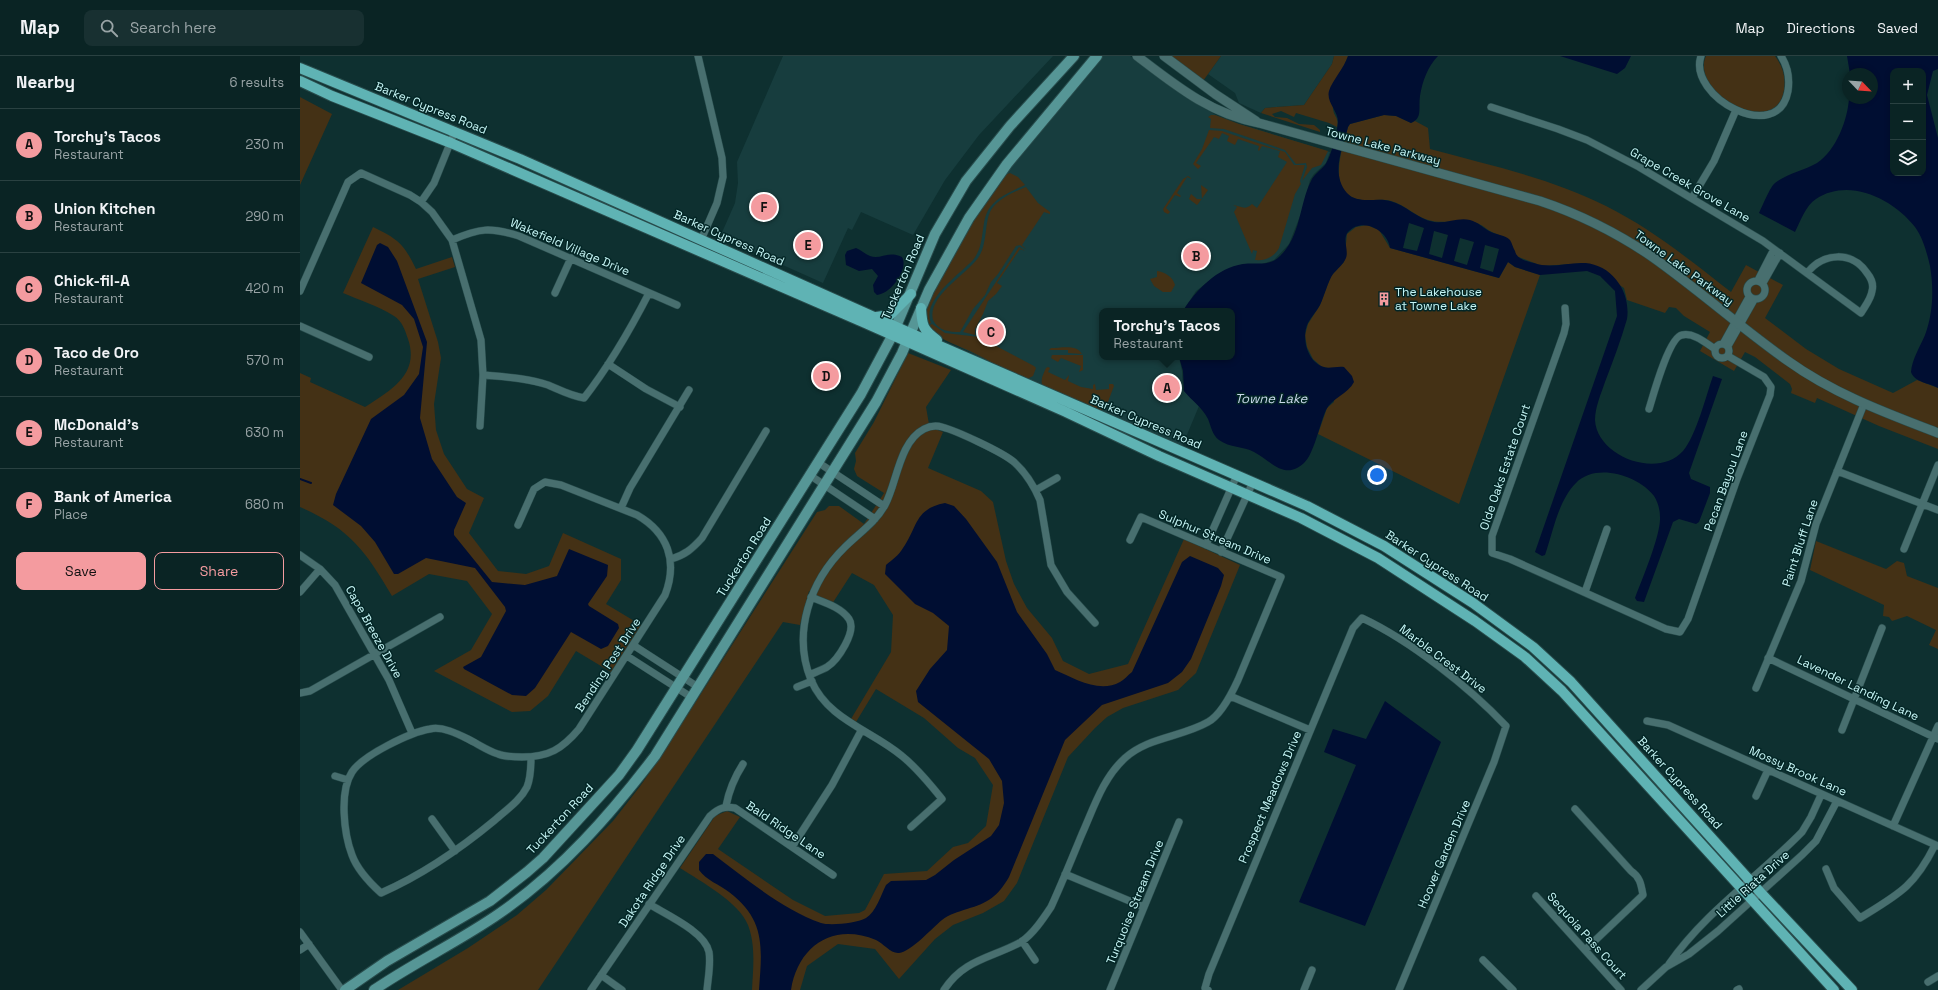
<!DOCTYPE html>
<meta charset="utf-8">
<style>
:root{--surface:#0a2424;--page:#183031;--text:#f1f3f6;--muted:#99a4a6;--line:#2a4141;--accent:#f49b9f}
body{margin:0;font-family:"Space Grotesk",sans-serif;background:var(--page);color:var(--text)}
.controls{position:absolute;right:12px;top:12px;display:grid;overflow:hidden;border-radius:8px;box-shadow:0 2px 6px #0003}
.controls button{width:36px;height:36px;display:grid;place-items:center;padding:0;border:0;border-bottom:1px solid var(--line);background:var(--surface);color:var(--text);font:20px sans-serif}
.compass{position:absolute;left:1542px;top:12px;width:36px;height:36px;border-radius:50%;background:var(--surface);box-shadow:0 2px 6px #0003;rotate:115deg}
.you{position:absolute;left:1077px;top:419px;width:14px;height:14px;margin:-10px;border:3px solid #fff;border-radius:50%;background:#1a73e8;box-shadow:0 0 0 6px #1a73e833}
.badge{display:grid;place-items:center;width:26px;height:26px;border-radius:50%;background:var(--accent);color:#111;font-size:13px;font-weight:700}
.pin{position:absolute;translate:-50% -50%;border:2px solid #fff;box-shadow:0 1px 4px #0006}
.popup{position:absolute;left:799px;top:252px;width:136px;height:52px;box-sizing:border-box;display:grid;place-content:center;border-radius:8px;background:var(--surface);filter:drop-shadow(0 1px 3px #0005);font-size:13px;white-space:nowrap;color:var(--muted)}
.popup b{font-size:15px;color:var(--text)}
.popup::after{content:'';position:absolute;left:50%;top:100%;margin-left:-8px;border:8px solid transparent;border-top-color:var(--surface)}
.list{margin:0;padding:0;list-style:none}
h2{display:flex;justify-content:space-between;align-items:center;height:52px;margin:0;padding:0 16px;font-size:17px}
h2 small{font-size:13px;font-weight:400;color:var(--muted)}
.list li{display:grid;grid-template-columns:26px 1fr auto;gap:12px;align-items:center;box-sizing:border-box;height:72px;padding:0 16px;border-top:1px solid var(--line)}
.list b{display:block;font-size:15px;white-space:nowrap}
.list p{margin:0;font-size:13px;white-space:nowrap;color:var(--muted)}
.list em{font-size:13px;font-style:normal;color:var(--muted)}
.actions{display:flex;gap:8px;padding:12px 16px}
.actions a{flex:1;padding:9px 0;border:1px solid var(--accent);border-radius:8px;text-align:center;font-size:14px;color:var(--accent)}
.actions .main{background:var(--accent);color:#111}
.icon{flex:none;width:22px;height:22px;fill:none;stroke:currentColor;stroke-width:2;stroke-linecap:round;stroke-linejoin:round}
.map{position:relative;flex:none;width:1638px;height:934px;overflow:hidden}
header{display:flex;align-items:center;gap:24px;box-sizing:border-box;height:56px;padding:0 20px;background:var(--surface);border-bottom:1px solid var(--line)}
header strong{font-size:19px}
nav{display:flex;gap:22px;margin-inline-start:auto;font-size:14px}
.search{width:280px;height:36px;background:var(--page);display:flex;align-items:center;gap:10px;box-sizing:border-box;padding:0 14px;border-radius:8px;color:var(--muted);font-size:15px}
main{display:flex}
aside{flex:1;background:var(--surface)}
.map>svg:first-child{display:block}
.built{fill:#173d3e}
.green{fill:#443115}
.water{fill:#000e32;fill-rule:evenodd}
.pier{fill:#0e3030}
.lines{fill:none;stroke-linecap:round;stroke-linejoin:round}
.stream{stroke:#000e32;stroke-width:2}
.minor-casing{stroke:#284c4c;stroke-width:8}
.tertiary-casing{stroke:#284c4c;stroke-width:10}
.secondary-casing{stroke:#284c4c;stroke-width:12}
.primary-casing{stroke:#284c4c;stroke-width:12}
.minor{stroke:#486f6f;stroke-width:7}
.tertiary{stroke:#486f6f;stroke-width:9}
.secondary{stroke:#569696;stroke-width:10}
.primary{stroke:#5fb3b4;stroke-width:10}
.labels{text-anchor:middle;dominant-baseline:central;stroke-width:3;stroke-linejoin:round;paint-order:stroke}
.street-label{font-size:12px;fill:#c7f6f6;stroke:#032626}
.poi-label{font-size:12px;fill:#c7f6f6;stroke:#032626;text-anchor:start}
.water-label{font-size:13px;font-style:italic;fill:#c9d7eb;stroke:#032626}
</style>
<header>
<strong>Map</strong>
<div class="search"><svg class="icon" aria-label="search" viewBox="0 0 24 24"><circle cx="10" cy="10" r="6"/><path d="M15 15l6 6"/></svg>Search here</div>
<nav><a>Map</a><a>Directions</a><a>Saved</a></nav>
</header>
<main>
<aside>
<h2>Nearby<small>6 results</small></h2>
<ul class="list">
<li><span class="badge">A</span><div><b>Torchy's Tacos</b><p>Restaurant</p></div><em>230 m</em></li>
<li><span class="badge">B</span><div><b>Union Kitchen</b><p>Restaurant</p></div><em>290 m</em></li>
<li><span class="badge">C</span><div><b>Chick-fil-A</b><p>Restaurant</p></div><em>420 m</em></li>
<li><span class="badge">D</span><div><b>Taco de Oro</b><p>Restaurant</p></div><em>570 m</em></li>
<li><span class="badge">E</span><div><b>McDonald's</b><p>Restaurant</p></div><em>630 m</em></li>
<li><span class="badge">F</span><div><b>Bank of America</b><p>Place</p></div><em>680 m</em></li>
</ul>
<div class="actions"><a class="main">Save</a><a>Share</a></div>
</aside>
<div class="map">
<svg width="1638" height="934" viewBox="0 0 1638 934">
<rect width="100%" height="100%" fill="#0e3030"/>
<path class="built" d="M483 0H753L679 79 645 124 613 179 561 156 552 174 548 172 523 227 420 181 435 147 438 127 437 106Z
M802 0H830L882 39 916 59 936 67 1030 96 1026 107 1014 118 1010 124 1002 155 989 188 974 204 962 208H943L920 217 896 235 883 255H802V301H879L882 315 883 334 899 350 881 393 726 324 630 276 625 252 700 123Z
M921 0H1034L1032 8 1004 49 965 52 961 57 939 47 935 37 908 18Z"/>
<path class="green" d="M870 0H921L903 25Z
M1034 0H1048C1043 12 1032 41 1033 53 1034 61 1039 61 1037 71L1029 67 996 57 994 61 981 55 972 58 975 61 987 62 999 68 1014 69 1020 74V76L961 57 965 52 1004 49 1032 8Z
M1406 0H1475C1483 11 1486 21 1484 34 1476 85 1389 36 1406 0Z
M0 41 32 58 0 129Z
M911 59H915L939 68 1028 95 1021 109 1012 112 1002 125 1007 111 1006 107 996 108 985 94 924 73 910 72 911 63 908 61Z
M1084 59 1096 60 1111 67 1115 65 1128 72 1130 93C1189 109 1250 122 1306 150 1352 173 1391 205 1431 236L1446 209 1483 229 1465 262 1506 293 1539 313 1593 337 1617 324 1638 332V393L1579 370 1517 342 1515 347 1491 337 1492 333 1490 328 1455 301 1445 296 1434 315 1400 295 1410 276 1384 260 1376 252 1369 251 1365 257 1327 244 1324 232 1286 207 1242 210 1216 200C1210 182 1208 183 1192 176 1187 174 1184 170 1179 168 1165 161 1144 169 1128 164 1115 160 1105 149 1091 145 1079 142 1068 146 1057 143 1026 134 1043 91 1048 71L1050 68Z
M909 74 922 75 985 96 994 109H1005L1000 125 1001 128 995 138 979 192C974 201 965 205 955 204L957 195 953 194 952 198 934 156 937 151 933 149C941 150 945 155 952 148L957 152 987 106 978 101 980 95 962 90 959 95 958 94 959 90 938 83 935 89 927 85 929 80 922 77 919 83 914 81 896 107 901 110 898 113 893 108 902 93Z
M710 117 718 121 725 129C714 134 699 140 691 150 679 164 687 187 673 204 660 218 621 244 631 267L626 270V252L641 221 676 161 704 119Z
M888 120 892 123 887 121 877 137 881 140 880 141 875 139 866 152 870 156 868 158 864 156 863 153 883 123Z
M901 129 908 134 898 148 897 149 889 143 891 138 897 143H902Z
M726 131 738 147 750 156V158L744 156 722 189 726 193 720 189 716 190 698 218 691 226 685 239 673 253 660 276C649 276 639 275 633 264 627 240 666 219 678 202 689 187 683 161 694 150 702 141 716 135 726 131Z
M1067 169 1079 174 1090 192 1199 222 1208 206 1215 211 1240 219 1159 448 1018 378 1027 352 1034 346 1029 312 1022 311 1013 303 1007 291 1005 279 1008 268 1020 249 1031 220 1044 206 1047 178 1056 171Z
M73 171C98 183 104 188 116 213L152 201 155 211 118 223 138 286 141 302 134 348 136 374 144 398 167 433 184 442 169 477 198 515 226 518 249 510 263 477 321 503V524L306 548 341 569 311 616 276 595 248 640 230 655 212 656 134 615 171 594 192 558 167 525 129 518 92 540C65 494 50 473 0 451V317L11 322 10 326 65 351C91 334 120 318 108 283 105 274 102 265 94 260 79 250 59 244 43 237Z
M719 191 725 195 720 193 697 227 702 230 696 238 688 245 683 258 675 273V279L663 276Z
M857 215C865 216 873 221 875 229L871 236H863L854 230 850 223 857 221Z
M632 268 645 277 679 281 734 310 736 312 733 320 727 323C706 315 690 305 670 295 654 288 639 283 626 271Z
M751 292C761 292 777 288 782 298L768 297V294H749Z
M608 297 651 314 626 351 630 374 635 373 643 376 628 412 681 435 693 446 706 505 714 528 727 552 752 582 763 605 789 618 828 608 884 483 940 509 896 617 878 634 823 652 807 661 795 672 768 701 717 827 704 845 683 857 653 869 635 883 599 923 575 893 538 888 507 910 500 934H452C453 913 456 890 448 869 439 846 400 825 380 812L415 760 427 755 440 761 418 793 493 844 525 860 559 857 565 854 584 818 627 815 653 791 668 787 686 770 693 729 675 702 658 692 624 662 576 633 556 666 551 663 591 596 593 559 574 529 552 517 532 548 509 535 500 569 483 566 238 934H98L168 892 217 859 246 834 313 765 341 729 365 694 517 456 525 454 529 450H539L564 468 584 437 557 420 554 413 556 405 555 397 574 366Z
M752 299H783V314L779 316 781 310 761 302 758 306 751 302Z
M748 311 750 312 748 316 765 324 769 319 768 325 781 331 793 333V329L795 328 796 334 809 333V328H813L814 330 806 351 801 355 744 332C739 325 743 319 746 312Z
M1516 485 1586 513 1597 505 1604 507 1607 520 1638 532V593L1629 589 1636 574 1607 560 1592 565 1589 561 1583 560 1584 549 1510 514Z"/>
<path class="water" d="M1048 0H1138C1128 10 1122 26 1120 40 1119 46 1120 53 1119 58 1118 63 1115 65 1111 67L1096 60 1084 59 1050 68 1048 71C1043 92 1030 117 1047 137 1058 149 1076 141 1090 145 1106 149 1117 163 1134 166 1146 168 1158 161 1170 164 1178 166 1183 172 1191 176 1197 179 1205 179 1210 184 1212 187 1213 192 1215 195 1217 204 1227 205 1234 207 1251 213 1268 206 1285 207 1313 209 1331 237 1327 263 1321 284 1313 305 1305 326 1301 338 1295 351 1295 364 1297 401 1358 423 1383 395 1396 380 1406 340 1413 320L1422 323 1389 417 1391 423 1410 431V437L1399 466 1396 468 1379 463 1373 466 1344 546 1337 545 1335 542C1342 523 1361 479 1360 461 1360 454 1358 446 1354 440 1339 420 1296 406 1276 427 1258 445 1253 476 1245 499L1242 500 1235 496 1317 260 1315 235 1300 220 1287 215 1240 219 1215 211 1208 206 1199 222 1090 192C1088 175 1063 160 1048 176 1042 183 1049 194 1046 202 1043 209 1037 213 1033 218 1028 225 1024 241 1020 249 1017 255 1011 261 1008 267 1001 281 1007 306 1024 311 1028 313 1037 310 1044 311L1052 320 1054 326C1048 338 1032 342 1026 354 1020 367 1014 398 1004 407 985 425 971 405 954 396 943 390 930 392 919 384 912 379 911 370 908 363 902 351 892 345 884 335L883 315 879 301H932V255H883C896 234 917 212 943 208 958 206 969 211 980 200 1001 180 999 149 1011 125 1014 118 1020 115 1025 109 1031 101 1037 77 1038 66 1038 55 1026 46 1029 35 1032 25 1044 12 1048 0Z
M1260 0H1331L1325 12 1317 18Z
M1547 0H1638V13L1633 15 1627 39 1638 82V332C1629 327 1614 326 1611 316 1612 303 1620 291 1625 279 1633 257 1634 234 1630 210 1627 197 1623 182 1615 171 1593 143 1549 121 1516 143 1506 149 1500 166 1495 176L1459 157C1463 149 1470 131 1475 127 1486 118 1505 114 1517 107 1536 95 1548 63 1549 42H1572V18H1550ZM1593 15H1623V117H1593Z
M80 187 88 191 97 205 127 286 120 362 132 403 157 441 166 447 154 474V479L192 526 225 529 257 520 269 493 308 509 307 520 288 548 289 550 318 568 319 572 308 590 301 593 271 576 235 632 226 640 212 639 164 613 163 611 181 601 206 555 205 551 175 512 126 502 98 518H94L75 486 61 470 33 449 36 438 71 363 104 339 119 318 123 291 114 263 102 249 61 227 77 189Z
M556 192C561 194 565 198 570 200 581 204 587 194 602 201 609 213 591 238 577 239L574 236 573 229 578 220 572 213 559 215 546 209 545 199 547 195Z
M645 447 654 450 666 463 697 506 717 556 747 598 755 614C774 622 799 638 820 626 824 624 828 619 832 616L882 506 890 500 918 512 924 519 921 530 891 603 882 616 868 627 802 649 765 684 709 821C698 840 688 847 667 853 658 856 649 858 642 864 631 873 612 895 599 897 591 898 583 887 576 884 533 866 498 890 491 934H459C462 892 466 864 429 836 420 829 406 824 399 814V806L406 798H413C445 822 483 854 521 867 530 870 558 867 566 862 576 856 581 839 586 829L591 825 626 824 635 819 654 804 691 780 699 769 704 747 702 725 689 703 618 646 616 635 630 613 647 594 649 570 633 557 615 548 585 518 586 509C592 504 599 499 603 492 618 471 614 453 645 447Z
M1085 645 1141 686 1065 870 999 846 1056 709 1024 696 1033 673 1066 683Z"/>
<path class="pier" d="M1109 167 1124 172 1117 195 1103 192Z
M1134 175 1148 179 1142 202 1129 198Z
M1160 182 1174 186 1167 209 1154 205Z
M1185 189 1199 193 1193 216 1180 212Z"/>
<g class="lines">
<path class="stream" d="M0 423 11 427"/>
<g class="minor-casing">
<path id="minor" d="M398 0 422 102 423 121 417 147 401 184
M1401 0C1387 41 1478 90 1488 35 1490 22 1488 11 1481 0
M1191 51 1258 73 1287 84 1339 111 1463 185 1561 257C1565 250 1571 243 1572 235 1574 228 1571 222 1567 217 1552 195 1524 196 1507 217
M1392 142 1414 105 1436 54
M121 146 134 127 155 75
M152 184C180 172 190 171 219 180L377 249
M1458 224 1474 193
M1447 234a9 9 0 1 1 18 0a9 9 0 1 1-18 0Z
M1463 227 1480 197
M0 235 48 126 61 117 110 139 121 146 132 156 152 184 181 284 183 319 180 370
M255 237 271 202
M1265 252 1266 268 1264 277 1192 480V497L1210 503 1366 573 1380 576 1388 563 1437 423 1470 339 1471 331 1464 321 1428 300
M0 270 69 301
M1415 295a7 7 0 1 1 14 0a7 7 0 1 1-14 0Z
M1423 288 1449 241
M1428 290 1454 244
M308 308 346 333 380 351
M183 319C205 321 227 322 248 329 260 334 271 340 284 342 310 309 330 274 349 237
M1349 353C1353 340 1369 281 1382 279 1393 276 1406 287 1415 293
M519 407 584 450
M1537 415 1638 454
M511 420 575 463
M736 434 757 422
M321 452 330 432 389 334
M218 469 234 433 245 426 261 429 337 459C368 477 378 505 365 539L279 673C262 693 249 701 222 701 214 701 205 701 198 698 188 695 178 688 168 683 158 678 142 670 130 673 111 676 63 699 52 716 39 736 44 778 52 799 57 813 70 827 81 837 122 819 160 793 195 764 206 754 220 745 227 731 231 721 231 711 231 701
M906 489 937 419
M1604 493 1638 409
M921 496 953 426
M0 499 20 513 35 529 89 624 112 677
M371 503C385 499 392 493 402 482L466 375
M0 536 20 513
M1285 536 1307 473
M333 589 398 631
M327 600 391 641
M1468 602 1638 683
M510 619C515 616 522 614 527 611 538 604 557 575 549 563 541 551 523 546 511 541
M497 631 512 625
M1456 632 1501 525 1516 468 1564 348
M0 637 10 635 140 561
M930 640 1010 674
M1347 665 1368 669 1638 790
M1542 674 1582 572
M35 720 48 724
M1456 740 1468 714
M426 750C429 734 434 722 443 708
M1275 753 1331 815C1340 821 1341 828 1343 839L1285 894
M132 763 155 795
M1593 770 1638 670
M611 771 642 743C630 728 617 712 602 700 571 674 528 664 511 624 492 577 510 525 545 491 559 477 575 467 585 449 597 427 599 386 624 373 630 370 635 369 642 371 657 375 702 396 714 406 725 416 734 430 740 444L751 509 767 536 795 567
M492 791 532 729 561 675
M1526 813 1534 832 1560 862C1599 838 1614 831 1635 789
M765 818 844 851
M1236 840 1321 934
M349 848C367 859 405 876 409 896 411 908 408 922 407 934
M0 876 42 934
M722 885 735 904
M0 894 9 888
M1183 904 1213 934
M1369 908C1405 856 1458 821 1502 776L1511 761 1521 739
M301 919 322 934
M1628 926 1638 920
M291 934 410 760C419 752 424 750 435 752L533 819
M644 934C664 903 692 902 721 886 733 878 743 863 751 851 762 827 772 802 782 778 794 751 803 722 825 702 848 681 882 681 908 666 921 659 932 637 938 624L981 521 841 461 830 484
M810 934 879 766
M908 934 905 932 909 918 1053 572 1062 562C1111 585 1169 631 1206 670L1194 706 1099 934
M1004 934 1012 914
M1341 934 1366 911 1389 898 1418 875 1502 799 1516 785 1537 745
M1437 934 1439 933"/>
</g>
<g class="tertiary-casing">
<path id="tertiary" d="M837 0C875 29 910 58 959 67L1240 145C1279 158 1317 177 1351 200 1398 233 1441 272 1488 305 1534 338 1586 357 1638 377
M864 0 915 38 956 65"/>
</g>
<g class="secondary-casing">
<path id="secondary" d="M45 934 87 905 190 845 227 816 243 802 319 719 337 694 561 338 592 280 635 178 666 125 710 70 774 0
M74 934C115 906 160 885 200 857 262 814 310 759 355 700L576 346 602 297 629 234 669 162 707 108 797 0"/>
</g>
<g class="primary-casing">
<path id="primary" d="M0 12 220 103 610 277 1007 450 1084 490 1173 547 1233 591 1271 626 1461 837 1552 934
M0 25 32 40 151 87 565 267 766 356 859 400 1001 462 1078 502 1175 565 1225 601 1262 635 1534 934
M621 252C622 270 623 274 637 284
M576 261 590 259 611 238"/>
</g>
<use href="#minor" class="minor"/>
<use href="#tertiary" class="tertiary"/>
<use href="#secondary" class="secondary"/>
<use href="#primary" class="primary"/>
</g>
<defs>
<g id="building-bare" transform="scale(1.08)"><path d="M-4-6H4V6H1V3H-1V6H-4ZM-2.5-4.3h1.7v1.8h-1.7ZM.8-4.3h1.7v1.8H.8ZM-2.5-1h1.7V.8h-1.7ZM.8-1h1.7V.8H.8Z" fill="#f49b9f" stroke="#032626" stroke-width="2.5" paint-order="stroke"/></g>
</defs>
<g fill-rule="evenodd">
<use href="#building-bare" x="1084" y="243"/>
</g>
<g class="labels">
<g class="street-label">
<text transform="translate(131 52) rotate(22)">Barker Cypress Road</text>
<text transform="translate(1083 90) rotate(15)">Towne Lake Parkway</text>
<text transform="translate(1390 129) rotate(30)">Grape Creek Grove Lane</text>
<text transform="translate(429 182) rotate(24)">Barker Cypress Road</text>
<text transform="translate(270 191) rotate(23)">Wakefield Village Drive</text>
<text transform="translate(1384 212) rotate(36)">Towne Lake Parkway</text>
<text transform="translate(603 221) rotate(-67)">Tuckerton Road</text>
<text transform="translate(846 366) rotate(23)">Barker Cypress Road</text>
<text transform="translate(1205 411) rotate(-71)">Olde Oaks Estate Court</text>
<text transform="translate(1426 425) rotate(-70)">Pecan Bayou Lane</text>
<text transform="translate(915 481) rotate(23)">Sulphur Stream Drive</text>
<text transform="translate(1500 487) rotate(-72)">Paint Bluff Lane</text>
<text transform="translate(444 501) rotate(-58)">Tuckerton Road</text>
<text transform="translate(1137 510) rotate(33)">Barker Cypress Road</text>
<text transform="translate(74 576) rotate(61)">Cape Breeze Drive</text>
<text transform="translate(1143 603) rotate(37)">Marble Crest Drive</text>
<text transform="translate(308 609) rotate(-57)">Bending Post Drive</text>
<text transform="translate(1558 632) rotate(26)">Lavender Landing Lane</text>
<text transform="translate(1498 715) rotate(24)">Mossy Brook Lane</text>
<text transform="translate(1380 727) rotate(48)">Barker Cypress Road</text>
<text transform="translate(970 741) rotate(-67)">Prospect Meadows Drive</text>
<text transform="translate(260 763) rotate(-47)">Tuckerton Road</text>
<text transform="translate(486 774) rotate(34)">Bald Ridge Lane</text>
<text transform="translate(1144 798) rotate(-67)">Hoover Garden Drive</text>
<text transform="translate(352 825) rotate(-56)">Dakota Ridge Drive</text>
<text transform="translate(1453 828) rotate(-42)">Little Riata Drive</text>
<text transform="translate(835 846) rotate(-68)">Turquoise Stream Drive</text>
<text transform="translate(1287 880) rotate(48)">Sequoia Pass Court</text>
</g>
<g class="poi-label">
<text x="1095" y="236">The Lakehouse<tspan x="1095" dy="14">at Towne Lake</tspan></text>
</g>
<g class="water-label">
<text x="971" y="342">Towne Lake</text>
</g>
</g>
</svg>
<div class="controls">
<button>+</button>
<button>−</button>
<button><svg class="icon" aria-label="layers" viewBox="0 0 24 24"><path d="M12 4l9 5-9 5-9-5zM3 14l9 5 9-5"/></svg></button>
</div>
<svg class="compass" viewBox="-18 -18 36 36"><path d="M0-13l5 13h-10z" fill="#e53935"/><path d="M0 13l5-13h-10z" fill="#99a4a6"/></svg>
<div class="you"></div>
<div class="pin badge" style="left:867px;top:332px">A</div>
<div class="popup"><b>Torchy's Tacos</b>Restaurant</div>
<div class="pin badge" style="left:896px;top:200px">B</div>
<div class="pin badge" style="left:691px;top:276px">C</div>
<div class="pin badge" style="left:526px;top:320px">D</div>
<div class="pin badge" style="left:508px;top:189px">E</div>
<div class="pin badge" style="left:464px;top:151px">F</div>
</div>
</main>
